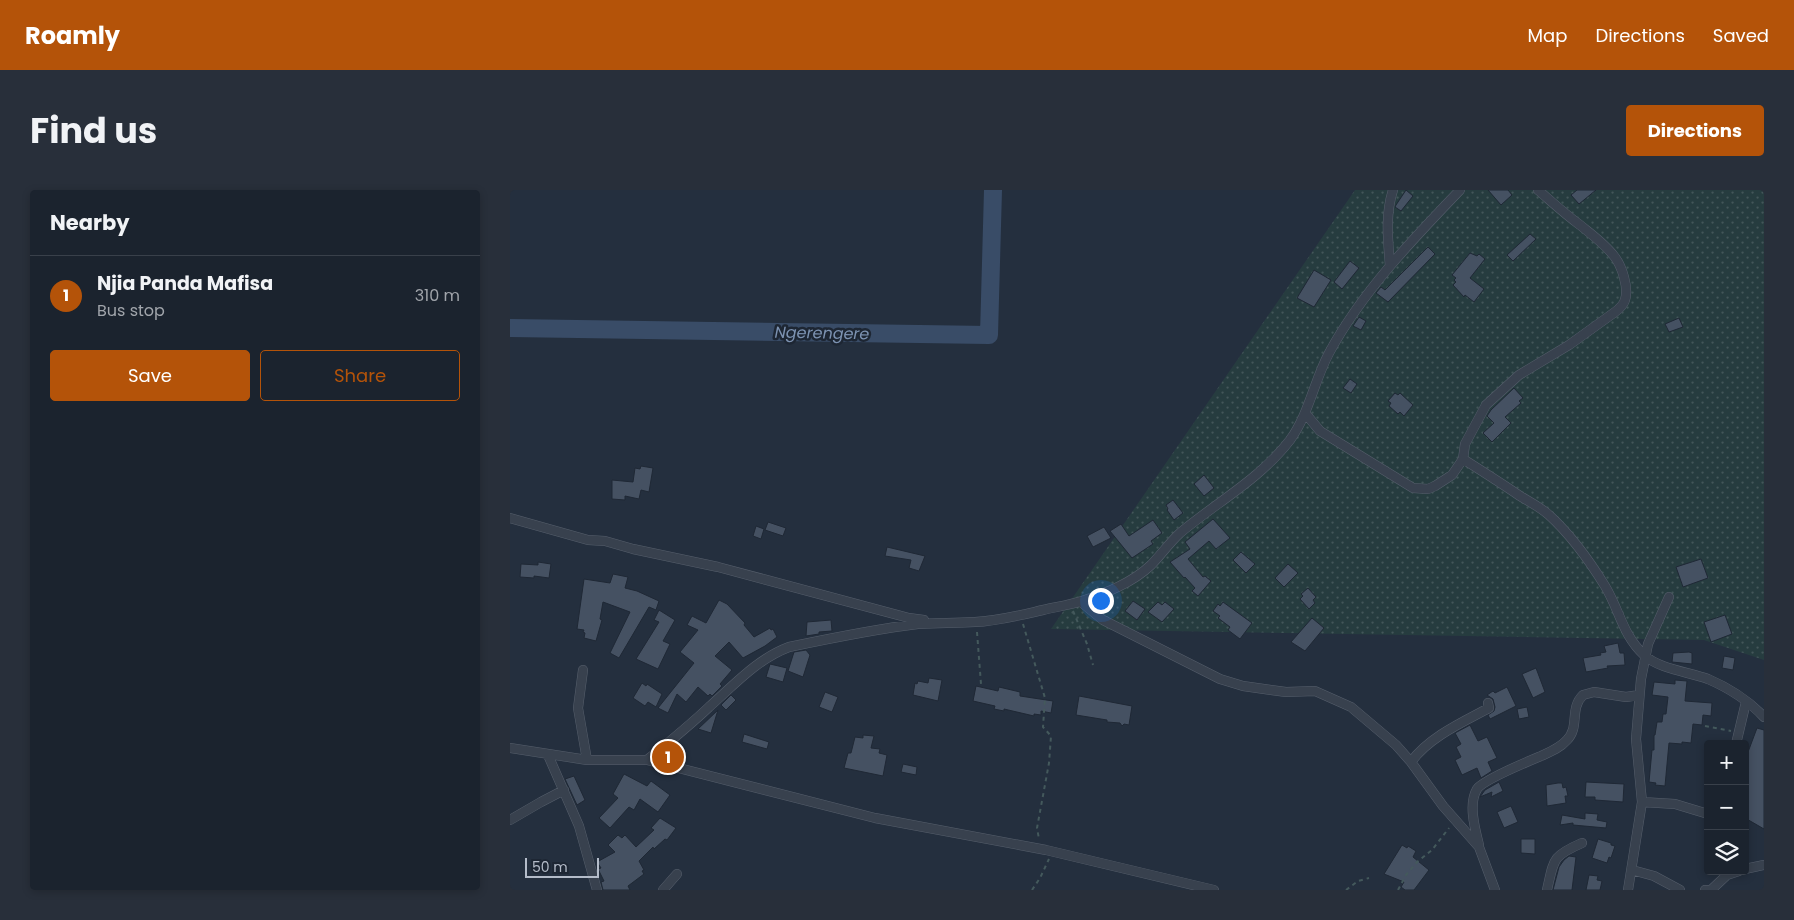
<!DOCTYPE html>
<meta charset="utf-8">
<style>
:root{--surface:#1b232e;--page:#282f3a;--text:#f1f3f6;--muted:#a0a4aa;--line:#39404a;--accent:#b45309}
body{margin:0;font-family:Poppins,sans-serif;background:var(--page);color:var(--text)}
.controls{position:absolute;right:15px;bottom:15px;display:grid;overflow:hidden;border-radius:5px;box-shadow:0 2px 8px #0003}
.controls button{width:45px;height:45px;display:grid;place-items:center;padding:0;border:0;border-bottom:1px solid var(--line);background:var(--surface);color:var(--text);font:25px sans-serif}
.scale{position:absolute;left:15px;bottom:12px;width:74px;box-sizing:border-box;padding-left:5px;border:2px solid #b4bcc9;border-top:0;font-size:14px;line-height:18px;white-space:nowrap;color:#b4bcc9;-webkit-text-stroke:4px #1d2633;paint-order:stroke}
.you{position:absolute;left:590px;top:410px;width:18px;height:18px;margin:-12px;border:4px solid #fff;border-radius:50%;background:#1a73e8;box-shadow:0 0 0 8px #1a73e833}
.badge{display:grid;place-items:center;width:32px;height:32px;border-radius:50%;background:var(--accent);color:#fff;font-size:16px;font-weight:700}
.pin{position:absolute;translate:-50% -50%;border:2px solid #fff;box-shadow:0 1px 5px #0006}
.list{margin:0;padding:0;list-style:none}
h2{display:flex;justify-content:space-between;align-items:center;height:65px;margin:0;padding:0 20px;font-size:21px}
h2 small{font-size:16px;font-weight:400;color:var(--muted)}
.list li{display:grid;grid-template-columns:32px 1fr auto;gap:15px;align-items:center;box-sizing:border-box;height:80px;padding:0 20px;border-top:1px solid var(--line)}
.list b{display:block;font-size:19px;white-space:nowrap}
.list p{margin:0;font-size:16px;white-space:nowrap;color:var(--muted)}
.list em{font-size:16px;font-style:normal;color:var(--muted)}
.actions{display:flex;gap:10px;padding:15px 20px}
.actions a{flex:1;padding:11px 0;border:1px solid var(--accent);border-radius:5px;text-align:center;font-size:18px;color:var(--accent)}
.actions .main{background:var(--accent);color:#fff}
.icon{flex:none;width:28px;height:28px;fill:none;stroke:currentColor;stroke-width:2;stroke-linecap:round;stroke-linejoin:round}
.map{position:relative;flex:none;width:1254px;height:700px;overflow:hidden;border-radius:5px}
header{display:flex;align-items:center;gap:30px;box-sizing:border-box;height:70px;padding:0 25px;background:var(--accent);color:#fff}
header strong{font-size:24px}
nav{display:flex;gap:28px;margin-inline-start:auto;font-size:18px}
.intro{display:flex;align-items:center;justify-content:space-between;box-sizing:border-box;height:120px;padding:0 30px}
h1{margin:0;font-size:35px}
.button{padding:12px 22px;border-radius:5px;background:var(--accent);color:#fff;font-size:18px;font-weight:700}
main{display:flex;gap:30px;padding:0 30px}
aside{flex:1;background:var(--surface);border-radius:5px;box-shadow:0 2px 8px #0003}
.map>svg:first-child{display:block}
.grass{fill:url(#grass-dots)}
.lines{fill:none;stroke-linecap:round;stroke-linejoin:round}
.river{stroke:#394c67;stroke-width:18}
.building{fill:#455162;stroke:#1f2835}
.street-casing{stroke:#565f6c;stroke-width:10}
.path{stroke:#44595c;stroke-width:2;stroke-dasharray:4 4;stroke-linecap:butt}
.street{stroke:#38414e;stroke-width:9}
.labels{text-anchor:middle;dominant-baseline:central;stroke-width:5;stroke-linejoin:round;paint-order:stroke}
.water-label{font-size:16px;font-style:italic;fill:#7c92b1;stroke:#1d2633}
</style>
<header>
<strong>Roamly</strong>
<nav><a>Map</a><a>Directions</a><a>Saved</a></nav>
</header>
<div class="intro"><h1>Find us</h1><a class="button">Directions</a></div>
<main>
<aside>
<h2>Nearby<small></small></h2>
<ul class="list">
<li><span class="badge">1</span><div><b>Njia Panda Mafisa</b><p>Bus stop</p></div><em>310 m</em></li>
</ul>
<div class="actions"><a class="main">Save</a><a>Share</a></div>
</aside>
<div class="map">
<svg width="1254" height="700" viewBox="0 0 1254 700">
<defs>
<pattern id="grass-dots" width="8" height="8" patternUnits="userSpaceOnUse" patternTransform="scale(1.25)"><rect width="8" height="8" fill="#263c3f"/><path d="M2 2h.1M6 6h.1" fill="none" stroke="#435659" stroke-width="1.8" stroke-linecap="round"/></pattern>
</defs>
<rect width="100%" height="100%" fill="#242f3e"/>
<path class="grass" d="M845 0H1254V470L1194 450 541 439Z"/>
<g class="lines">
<path class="river" d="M0 138 479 145 483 0"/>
</g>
<path class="building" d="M896 0 903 6 891 21 885 17 886 15Z
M978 0H998L1002 5 991 15Z
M1067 0H1086L1069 14 1061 5Z
M1020 44 1026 49 1003 71 997 65Z
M918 57 925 64 878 112 866 103 871 97 875 100Z
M960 63 967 66 969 64 975 69 960 88 974 99 964 112 955 105 954 107 943 95 946 92 944 90 946 88 942 85Z
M840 71 849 78 832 99 824 92Z
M804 80 821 90 804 117 787 108Z
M849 127 856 131 851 140 843 136Z
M1169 128 1173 137 1159 142 1155 134Z
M840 189 847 194 841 203 833 198Z
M1004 198 1013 208 1009 211 1011 213 995 227 1001 233 982 252 973 243 984 233 977 226 981 220Z
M885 203 888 205 890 203 903 215 894 226 890 222 888 224 879 216 881 213 878 211Z
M131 276 143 278 139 302 131 300 129 309 115 306V310L102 309V290L123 292 125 278 130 279Z
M694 285 704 298 694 306 684 294Z
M663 310 673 323 664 330 657 320 658 319 656 315Z
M703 329 720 348 706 359 699 351 678 369 693 387 695 386 701 391 688 406 682 401 685 398 675 387 674 388 660 372 680 359 675 352Z
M643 330 652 343 641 351 643 354 622 368 600 341 611 334 619 346Z
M258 332 276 338 273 346 255 340Z
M246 336 254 339 251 349 243 346Z
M594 337 601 348 583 357 577 346Z
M377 357 415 366 409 381 399 378 401 370 375 366Z
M731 362 745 374 736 383 723 370Z
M1191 369 1198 388 1173 397 1166 377Z
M28 372 41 374 39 388 24 386V388L10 387 11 374 28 375Z
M778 374 788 383 774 397 765 388Z
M103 384 118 387 115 398 127 401 149 411 146 420 139 417 109 468 100 463 120 422 93 412 90 429 92 430 86 451 74 448 75 443 73 442 74 440 67 439 74 389 100 393Z
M798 398 806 407 803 410 805 413 799 419 790 409 793 406 791 404Z
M209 410 217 414 235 433 234 435 244 447 260 438 261 440 263 439 267 447 255 456 233 468 219 452 205 466 222 480 210 494 212 496 202 506 200 504 198 506 188 497 176 512 167 504 158 523 148 518 184 473 170 462 188 440 177 435 182 426 196 433Z
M623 411 635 419 627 430 615 421Z
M648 412 652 415 655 412 664 419 652 432 638 422Z
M713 412 742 433 730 449 718 440 720 437 708 428 710 426 703 421 708 414 710 416Z
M149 420 165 430 153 451 160 454 148 479 126 469 149 432 144 430Z
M1215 425 1222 444 1201 452 1194 432Z
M802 428 814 438 795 461 781 452Z
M321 430 322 441 309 442V444L296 446 297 432Z
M1108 453 1110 463H1114L1115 475 1097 476 1098 478 1076 482 1073 468 1091 465 1090 463 1096 462 1094 456Z
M296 460 300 465 293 487 278 481 284 462Z
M1179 462 1182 463V474L1162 472 1163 463Z
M1214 466 1225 468 1223 480 1212 478Z
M260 474 277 478 273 492 256 487Z
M1026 478 1035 502 1023 508 1012 484Z
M419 488 432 490 428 511 403 505 405 493 407 494 408 491 418 493Z
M1165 490 1177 491 1175 511 1202 513 1201 526 1193 525 1192 535 1183 534 1181 553 1172 552V554L1159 553 1155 596 1145 595 1146 593 1139 592 1142 560H1144V545H1145L1147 532H1152L1153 524H1156L1158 507 1142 505 1144 492 1165 494Z
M132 493 136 496 137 494 152 504 146 517 138 512 135 516 123 508Z
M466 496 488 501 489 497 510 502V506L543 511 541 523 531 521V525L524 524V526L494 519V521L484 519 485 516 463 511Z
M997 497 1006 516 980 529 978 525 984 521 985 517 983 509 977 505 983 501 985 503Z
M315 502 328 507 322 522 309 517Z
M221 505 226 510 216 520 211 515Z
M569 506 622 516 619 535 614 534 612 536 610 533 597 532V530L566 525Z
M1017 517 1019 527 1009 529 1007 519Z
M208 520 201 543 188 539Z
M960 535 968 551 977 547 987 568 978 572 982 581 971 588 967 578 952 585 945 570 951 567 946 557 951 554 945 543Z
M1247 538 1254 540V639L1235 628V570Z
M234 544 259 552 257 559 232 552Z
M353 545 364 546 361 558 370 559 369 563 377 565 373 586 334 578 338 563H341L345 547 353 548Z
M393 574 407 577 406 585 391 582Z
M114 584 137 596 141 591 160 605 148 622 130 609 124 620 119 617 100 638 89 628 108 608 103 604Z
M64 586 75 610 67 615 55 589Z
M989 592 993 601 981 607 982 602 970 607 975 600Z
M1076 592 1114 594 1113 612 1085 610V607H1075Z
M1048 593H1052L1053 598 1056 597 1058 606H1055L1056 613 1037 616 1036 595Z
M1001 616 1008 632 994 638 987 622Z
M1075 623 1088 624 1087 630 1097 632 1096 638 1063 635V633L1050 635 1052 625 1075 629Z
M150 628 166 638 157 650 155 649 144 659 143 657 129 671 134 680 132 681 134 684 118 696 120 700H93L91 692 94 691 88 679 91 678 87 672 105 662 98 655 108 645 112 648 115 645 126 657 144 640 141 638Z
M1011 649H1025V664L1011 663Z
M1088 649 1101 653V655L1105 656 1101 668 1099 667 1097 673 1082 668Z
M892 655 897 658 898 656 906 661 903 667 919 680 904 700H895L891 697 894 692 874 684Z
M1059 666 1066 667 1062 700H1043L1049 677 1054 670Z
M1079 685 1088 686 1087 690 1092 691 1090 700H1076Z"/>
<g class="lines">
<g class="street-casing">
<path id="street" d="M880 76C878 50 875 25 883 0
M795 223 810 241 903 298 918 299 925 296 942 285 953 269 955 254 976 215 1009 185 1059 155 1105 122C1109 119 1113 116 1115 110 1119 98 1112 76 1104 66 1095 54 1081 44 1070 35 1055 24 1042 12 1028 0
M953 269C972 281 991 293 1010 306 1020 312 1030 317 1039 325 1061 345 1079 370 1095 396 1110 421 1112 444 1134 465 1149 479 1179 482 1198 489 1219 498 1238 510 1254 527
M0 328 78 350 95 351 123 359 208 377 399 428 414 430
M571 412 593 430 710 489 733 496 761 500 776 502 805 501 841 517 886 555 901 572 933 616 969 657 985 700
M73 480 68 518 77 570
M1226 554 1236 512
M0 558 77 570H137L365 628 536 660 704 700
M38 565 69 636 87 700
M137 570C158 553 179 536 199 517 224 495 247 469 279 457 322 448 365 439 408 434 427 433 446 433 465 432 488 431 511 425 533 420 546 417 559 415 572 411 596 403 622 393 641 375 651 365 659 353 670 343 707 312 750 289 780 250 799 224 804 191 819 163 852 102 902 50 950 0
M901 572C919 547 953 532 979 518L978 513
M1132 612 1165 614 1198 624
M0 630 31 612 54 600
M969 655C965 639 958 614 967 599 973 590 1019 571 1031 566 1040 562 1050 558 1057 550 1070 537 1059 519 1073 505L1084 502 1116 507 1129 505
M1235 679 1254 675
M1122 680 1144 686 1170 700
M153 700 167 684
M1037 700C1044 669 1042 666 1072 653
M1118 700 1132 612 1126 549 1131 489 1138 454 1159 407
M1195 700H1201L1217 685 1229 681"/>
</g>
<path class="path" d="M563 421 577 454 583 475
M513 434 535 508 533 537 541 546 539 573 527 638 529 649
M467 442 471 494
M1195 536 1221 541
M522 700 530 688 539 669
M836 700 848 691 859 688
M888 700 896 685 907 672 922 660 939 638"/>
<use href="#street" class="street"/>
</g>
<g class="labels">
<g class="water-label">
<text transform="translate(312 143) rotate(1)">Ngerengere</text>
</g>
</g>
</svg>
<div class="controls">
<button>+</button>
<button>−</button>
<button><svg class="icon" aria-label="layers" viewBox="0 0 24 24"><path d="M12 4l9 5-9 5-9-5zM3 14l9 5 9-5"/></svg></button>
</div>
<div class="scale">50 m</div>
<div class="you"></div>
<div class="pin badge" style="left:158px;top:567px">1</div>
</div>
</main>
